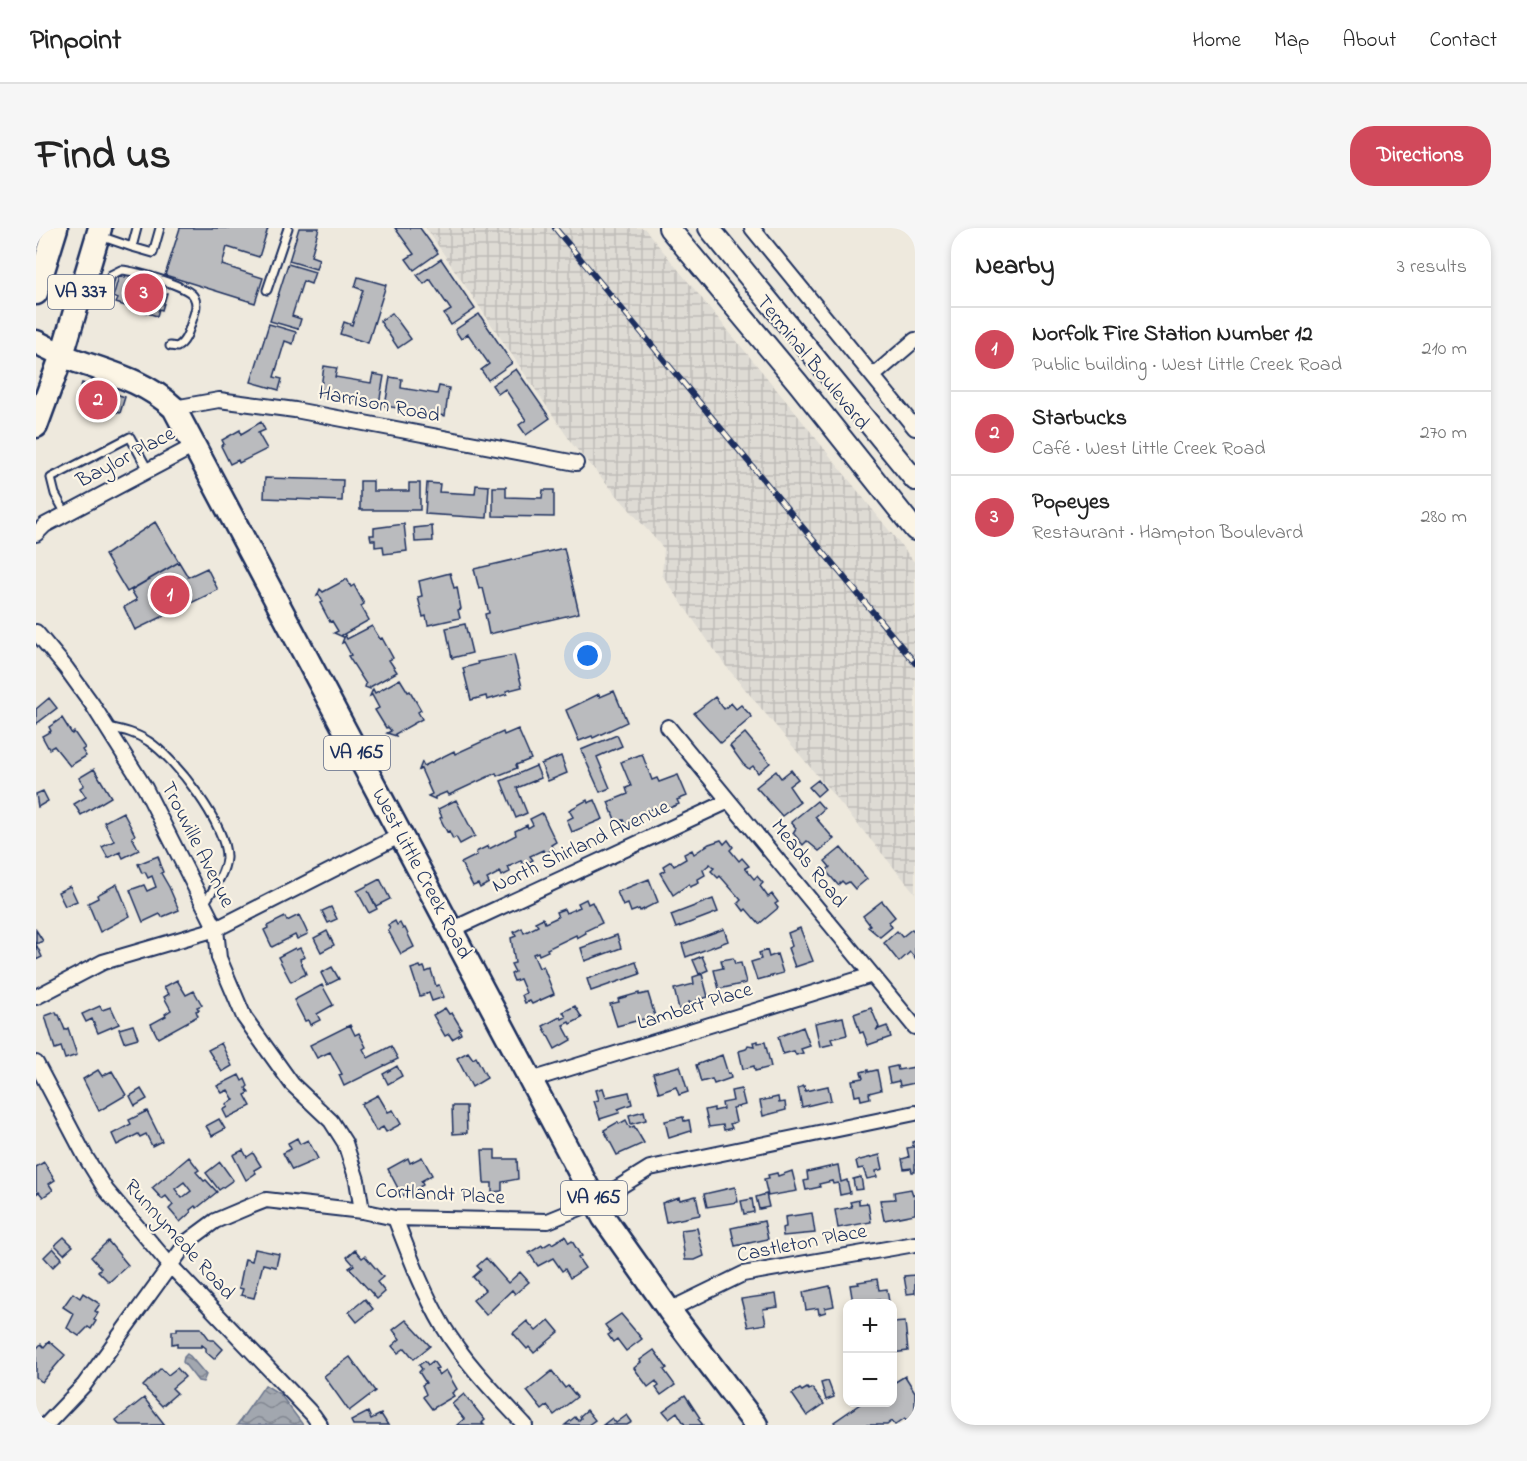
<!DOCTYPE html>
<meta charset="utf-8">
<style>
:root{--surface:#fff;--page:#f6f6f6;--text:#222;--muted:#767676;--line:#e0e0e0;--accent:#d1495b}
body{margin:0;font-family:"Indie Flower",sans-serif;background:var(--page);color:var(--text)}
.controls{position:absolute;right:18px;bottom:18px;display:grid;overflow:hidden;border-radius:12px;box-shadow:0 3px 9px #0003}
.controls button{width:54px;height:54px;display:grid;place-items:center;padding:0;border:0;border-bottom:2px solid var(--line);background:var(--surface);color:var(--text);font:30px sans-serif}
.you{position:absolute;left:552px;top:428px;width:21px;height:21px;margin:-15px;border:4px solid #fff;border-radius:50%;background:#1a73e8;box-shadow:0 0 0 9px #1a73e833}
.badge{display:grid;place-items:center;width:39px;height:39px;border-radius:50%;background:var(--accent);color:#fff;font-size:20px;font-weight:700}
.pin{position:absolute;translate:-50% -50%;border:3px solid #fff;box-shadow:0 2px 6px #0006}
.list{margin:0;padding:0;list-style:none}
h2{display:flex;justify-content:space-between;align-items:center;height:78px;margin:0;padding:0 24px;font-size:26px}
h2 small{font-size:20px;font-weight:400;color:var(--muted)}
.list li{display:grid;grid-template-columns:39px 1fr auto;gap:18px;align-items:center;box-sizing:border-box;height:84px;padding:0 24px;border-top:2px solid var(--line)}
.list b{display:block;font-size:22px;white-space:nowrap}
.list p{margin:0;font-size:20px;white-space:nowrap;color:var(--muted)}
.list em{font-size:20px;font-style:normal;color:var(--muted)}
.map{position:relative;flex:none;width:879px;height:1197px;overflow:hidden;border-radius:24px}
header{display:flex;align-items:center;gap:36px;box-sizing:border-box;height:84px;padding:0 30px;background:var(--surface);border-bottom:2px solid var(--line)}
header strong{font-size:28px}
nav{display:flex;gap:33px;margin-inline-start:auto;font-size:21px}
.intro{display:flex;align-items:center;justify-content:space-between;box-sizing:border-box;height:144px;padding:0 36px}
h1{margin:0;font-size:42px}
.button{padding:15px 27px;border-radius:24px;background:var(--accent);color:#fff;font-size:21px;font-weight:700}
main{display:flex;gap:36px;padding:0 36px}
aside{flex:1;background:var(--surface);border-radius:24px;box-shadow:0 3px 9px #0003}
.map>svg:first-child{display:block}
.industrial{fill:url(#industrial-grid)}
.water{fill:url(#water-waves);stroke:#6c778f;stroke-width:1.5}
.building{fill:#babbbe;stroke:#1b2f5e;stroke-width:1.5;fill-rule:evenodd}
.lines{fill:none;stroke-linecap:round;stroke-linejoin:round}
.lane-casing{stroke:#1b2f5e;stroke-width:11}
.street-casing{stroke:#1b2f5e;stroke-width:18}
.secondary-casing{stroke:#1b2f5e;stroke-width:24}
.primary-casing{stroke:#1b2f5e;stroke-width:27}
.lane{stroke:#fcf5e5;stroke-width:7}
.street{stroke:#fcf5e5;stroke-width:14}
.secondary{stroke:#fcf5e5;stroke-width:20}
.primary{stroke:#fcf5e5;stroke-width:22}
.rail-casing{stroke:#1b2f5e;stroke-width:6}
.rail{stroke:#fcf5e5;stroke-width:4;stroke-dasharray:11;stroke-linecap:butt}
.labels{text-anchor:middle;dominant-baseline:central;stroke-width:4.5;stroke-linejoin:round;paint-order:stroke}
.shield{fill:#fcf5e5;stroke:#5e6a86;stroke-width:1.5}
.shield-label{font-size:20px;font-weight:bold;fill:#1b2f5e}
.street-label{font-size:21px;fill:#1b2f5e;stroke:#fcf5e5}
</style>
<header>
<strong>Pinpoint</strong>
<nav><a>Home</a><a>Map</a><a>About</a><a>Contact</a></nav>
</header>
<div class="intro"><h1>Find us</h1><a class="button">Directions</a></div>
<main>
<div class="map">
<svg width="879" height="1197" viewBox="0 0 879 1197">
<defs>
<pattern id="industrial-grid" width="8" height="8" patternUnits="userSpaceOnUse" patternTransform="scale(1.5)"><rect width="8" height="8" fill="#dedbd4"/><path d="M0 4h8M4 0v8" fill="none" stroke="#bebcb8"/></pattern>
<pattern id="water-waves" width="16" height="10" patternUnits="userSpaceOnUse" patternTransform="scale(1.5)"><rect width="16" height="10" fill="#a2a7af"/><path d="M0 5q4-4 8 0t8 0" fill="none" stroke="#838892"/></pattern>
</defs>
<rect width="100%" height="100%" fill="#eee9dd"/>
<filter id="ink" filterUnits="userSpaceOnUse"><feTurbulence type="fractalNoise" baseFrequency=".0167" numOctaves="2"/><feDisplacementMap in="SourceGraphic" scale="12" xChannelSelector="R" yChannelSelector="G"/><feConvolveMatrix kernelMatrix="1 2 1 2 8 2 1 2 1" color-interpolation-filters="sRGB"/></filter>
<g filter="url(#ink)">
<path class="industrial" d="M390 0H608L763 189 879 335V665L689 437 626 347 628 321 537 217Z"/>
<path class="water" d="M151 1126 154 1128 170 1147 167 1154 162 1153 147 1134 148 1129Z
M229 1157 244 1166 267 1197H201Z"/>
<path class="building" d="M144 0H232L223 29 191 19 186 37 227 50 219 75 129 47Z
M263 0H283L275 28 283 31 280 41 253 33Z
M359 0H384L402 25 378 42 370 31 378 26Z
M405 31 439 81 415 97 408 86 415 82 394 51 388 56 381 47Z
M252 36 279 44 275 56 267 53 256 88 265 91 262 101 234 93Z
M90 46 130 58 128 65H131L126 82 123 81 121 88 80 75 82 71 77 69 83 48 89 50Z
M322 49 350 57 332 115 304 106 308 94 316 97 327 62 319 59Z
M356 85 375 111 362 120 344 93Z
M443 86 476 135 452 152 445 142 453 136 432 106 425 111 419 102Z
M233 96 260 104 257 116 249 113 238 149 246 151 243 162 215 154Z
M288 138 301 140 299 149 335 155 337 146 348 148 343 176 284 166Z
M480 141 514 190 490 207 483 197 490 192 469 161 462 166 456 157Z
M354 149 366 151 365 160 401 166 403 158 413 160 409 188 349 178Z
M46 155 89 169 84 185 41 171Z
M225 194 229 202 222 205 231 221 203 235 202 232 194 236 185 218 188 216 186 212 204 202 205 206Z
M229 250 307 252 306 273 228 270Z
M324 253H337V263H373V255H384V282H324Z
M391 255 404 256 403 264 439 266 440 257 453 258 451 290 389 286Z
M457 259H470V269L506 270 507 262H518V289L457 288Z
M119 294 143 334 91 364 69 327Z
M368 296 371 323 348 326 347 318 339 319V312H335L334 307H338V300Z
M396 298 397 313 379 314 378 300Z
M528 320 543 385 453 406 449 386 453 385 447 360 443 361 438 341Z
M143 334 152 349 171 340 182 362 99 402 88 379 101 372 95 362Z
M414 345 418 360 421 359 425 381 422 382 424 390 392 397 390 388 387 389 382 369 386 368 383 353Z
M311 351 315 359 318 357 328 376 325 378 333 392 306 407 307 409 298 405 302 403 296 393 294 394 284 375 287 374 283 367 281 368 284 361 287 364Z
M429 396 436 425 416 430 410 400Z
M336 398 344 411 346 410 357 430 353 432 361 444 334 459V461L329 459 330 456 312 428 315 427 308 414 306 415 309 407 311 411Z
M478 427 486 459 470 463 471 466 451 472 450 468 435 472 427 440 442 436 441 434Z
M364 451 372 464 374 463 385 482 382 484 386 491 359 506 360 508 351 505 355 503 352 499 350 500 339 482 343 480 336 467 334 468 337 461 339 465Z
M578 463 591 494 557 510 556 508 543 513 530 482 563 466 564 469Z
M679 469 688 481 695 475 700 481 705 477 716 489 685 515 658 485Z
M13 470 21 480 0 496V481Z
M26 490 36 506 38 504 49 520 46 522 50 528 34 538 18 518 13 521 6 508 15 503 13 499Z
M482 501 495 531 480 537 481 540 461 548 460 545 413 567 411 564 399 569V571L392 568 396 566 385 541 383 542 386 534 388 538 418 523 419 526 467 504 468 507Z
M709 505 734 535 722 545 717 538 713 541 707 536 694 518Z
M581 507 586 518 561 529 574 560 564 564 545 522Z
M606 526 616 552 621 550 623 554 642 547 651 568 641 572 643 576 631 581 629 576 610 583 601 587 603 591 589 597 587 592 580 594 572 574 592 566 590 560 595 558 585 534Z
M525 528 531 545 512 553 505 536Z
M500 538 505 550 481 560 491 585 480 590 465 553Z
M58 541 75 569 45 587 38 576 50 569 44 560 48 557 43 550Z
M755 542 762 551 753 558 764 574 746 588 720 559 740 543 745 550Z
M782 552 789 561 781 568 773 559Z
M7 563 12 573 2 579 0 566Z
M420 572 439 608 424 616 420 609 417 611 413 603 411 604 404 590 406 589 402 581Z
M551 572 552 575 559 572 567 591 536 604 531 592 537 589 533 582Z
M781 573 788 581 779 589 798 611 783 623 771 613 767 617 757 605 760 600 755 594Z
M87 584 99 607 96 609 103 622 87 630 84 624 72 630 66 619 78 613 68 594Z
M506 585 520 614 515 617 518 621 509 626 507 622 494 628 497 632 488 637 485 633 472 639 474 644 466 648 464 644 451 651 453 655 444 660 442 656 437 658 425 635 441 627 440 624 452 618 453 621 480 607 479 603 491 597 492 600 497 597 494 591Z
M685 612 688 616 692 612 697 619 694 622 703 633 706 630 713 638 709 640 718 651 721 648 727 655 724 658 732 669 736 666 742 674 739 676 742 680 723 696 710 681 708 683 702 675 705 672 684 648 682 650 675 643 678 640 674 636 667 642 669 647 662 651 663 655 654 659 653 656 637 667 624 645 629 642 627 638 635 633 638 638 650 631 648 626 656 622 658 626 673 616Z
M805 620 831 651 819 661 813 654 809 656 806 653 802 657 790 643 794 639 789 633Z
M122 628 125 637H124L127 644 125 645 133 659 143 682 126 689 124 686 107 694 94 662 108 657 111 663 120 659 116 648 112 650 109 644 106 645 102 636Z
M344 651 354 671 340 678 332 663 341 681 333 685 321 663Z
M613 651 622 674 604 683 603 681 595 684 592 676 587 678 581 664Z
M81 656 94 688 64 704 52 675 62 670 61 667Z
M34 658 41 673 29 678 22 664Z
M550 671 552 676 556 674 566 695 549 703 550 705 541 710 540 707 511 721 512 723 503 727 502 724 497 726 503 740 507 738 518 766 496 776 494 773 489 775 486 767 490 765 484 751 478 753 475 746 479 744 475 736 479 735 475 710 480 708 478 704 486 700 488 705 502 698 499 694 507 690 509 695 522 689 520 684 528 681 530 685 544 679 542 675Z
M677 671 682 684 640 700 635 687Z
M846 673 859 689 853 694 856 699 844 709 832 699 834 697 827 688Z
M295 679 301 691 292 695 286 683Z
M263 687 272 706 261 711 259 707 236 719 228 702 232 700 231 698 249 689 251 693Z
M359 693 361 697 364 695 367 701 369 700 378 719 365 726 352 702 354 701 352 697Z
M764 700 777 733 759 739 752 720 756 718 752 705Z
M688 701 692 713 650 729 646 716Z
M876 701 879 704V730L874 724 863 734 848 715 861 703 866 709Z
M0 702 7 713 0 716 6 729 0 732Z
M291 703 298 717 285 724 278 710Z
M581 707 585 720 549 733 545 720Z
M259 720 260 722 264 720 269 729 264 731 270 746 255 754 242 729Z
M731 722 733 729 741 726 747 745 721 752 715 734 725 731 723 725Z
M666 728 672 742 663 746 657 732Z
M697 730 699 736 705 735 710 755 683 761 678 742 687 740 685 732Z
M600 734 604 746 555 763 551 751Z
M384 738 385 740 388 739 390 744 395 742 400 758 403 757 408 769 396 773 393 765 384 768 375 741Z
M296 739 303 751 291 757 285 745Z
M666 746 672 769 661 772V774H653L654 778 643 781 638 761 658 756 657 749Z
M141 752 150 767 158 763 166 777 161 779 163 782 160 783 162 788 122 810 115 796 130 788 129 786 135 782 128 769 133 766 128 759Z
M286 757 297 777 281 786 284 792 274 797 272 792 269 793 258 772Z
M603 765V767L612 765 619 788 581 798 574 776 583 774 582 771Z
M64 778 66 782 75 779 83 796 62 805 56 791 50 794 46 786Z
M539 778 546 790 534 796 533 794 527 797 535 812 519 821 507 798 524 789 526 791 530 789 527 784Z
M409 780 413 786 416 785 425 800 423 801 425 806 416 811 413 806 409 808 397 787Z
M835 780 843 799 840 802 851 798 855 809 832 817 827 804 824 805 818 786Z
M20 784 21 787H23L29 802 32 800 41 827 29 831 25 819 19 821 9 788Z
M807 789 811 807 795 811 797 816 784 819 779 795Z
M97 797 102 810 88 814 83 801Z
M314 797 319 807 323 805 330 819 327 821 332 830 355 818 362 831 308 858 303 847 306 846 294 824 281 830 274 817Z
M767 799 774 818 765 821 767 825 760 827 758 823 747 826 742 809Z
M722 813V815L729 814 735 839 719 843 718 838 707 841 703 823 710 821 712 817 718 818 717 814Z
M185 815 196 838 186 844 172 822Z
M432 824 437 831 440 829 451 850 436 859 421 830Z
M686 827 692 846 694 845 695 850 678 856 676 851 665 854 660 837Z
M361 838 366 848 352 856 347 846Z
M644 838 652 864 643 867 640 859 623 865 617 845Z
M861 838 862 842 879 839V855L864 858 863 853 854 855 851 840Z
M62 842 66 848 76 843 90 867 63 883 47 851Z
M832 842V844L841 842 845 862 833 865 834 870 825 872 824 867 819 868 816 852 827 850 825 844Z
M203 847 206 853 209 851 212 858 210 860 213 865 209 867 215 878 191 890 187 882 192 879 190 876 198 872 192 862 186 865 181 858Z
M768 858 769 863 792 858 795 872 766 879 762 860Z
M567 860 570 869 593 864 596 876 582 881 583 885 564 891 558 873 563 872 560 862Z
M105 861 111 871 99 878 94 868Z
M705 861 709 877 697 880 700 894 694 896 696 900 688 902 687 897 673 899 669 882 678 880V883L687 881 686 875 697 873 695 863Z
M342 867 352 884 357 882 365 896 350 904 347 899 340 903 325 876Z
M742 869 743 875 749 874 750 882 727 888 724 873Z
M416 878H430L431 905 417 906Z
M111 883 126 913 116 918 110 906 104 909 102 906 81 917 76 906 95 896 93 892Z
M608 883 610 892 595 896 593 887Z
M647 889 648 893 653 892 655 903 633 910 629 893Z
M183 891 189 901 176 908 170 898Z
M590 892 594 900 598 898 608 915 581 927 568 902 582 894 583 896Z
M261 910 264 916 272 912 282 931 256 942 247 925 255 921 252 915Z
M879 913V944H876L875 940 868 941 866 931 873 929 871 920 877 919 876 914Z
M207 922 211 929 217 925 225 938 218 942 220 945 210 952 197 927Z
M446 922H459V931H481L482 951 466 954V963L456 964V955H448Z
M844 927 847 941 840 943 841 949 831 951 827 940 822 941 820 933Z
M153 929 163 942 160 944 168 953 170 952 181 964 161 980 159 978 154 982 155 984 144 994 133 981 137 977 130 968 126 971 116 960ZM148 954 155 963 146 970 139 961Z
M386 929 396 947 385 953 387 957 366 968 352 941 372 930 374 935Z
M8 934 19 952 13 956 17 962 7 969 3 964 0 966V939Z
M184 934 197 952 183 962 170 945Z
M802 937 805 954 811 952 814 965 804 967 802 955 797 956 796 953 783 956 784 959 770 962 768 953 772 952 771 944Z
M756 943 761 963 732 968 728 951 733 950 732 947 741 945 742 948Z
M825 949 827 961 819 962 817 951Z
M699 959 702 974 671 979 668 966Z
M875 961 877 967H879V986L848 992 844 972 859 971 858 964Z
M730 966 733 979 723 981 720 969Z
M660 968 664 987 630 994 626 975 643 969 644 972Z
M716 971 718 984 708 986 705 973Z
M823 972V976L832 975 835 994 802 1000 799 982 816 979 814 974Z
M776 985 779 1005 747 1008 746 1000 750 999 749 989Z
M728 993 732 1011 699 1018 695 1000Z
M661 1000 668 1028 659 1032H649L645 1002Z
M529 1008 533 1015 536 1013 545 1028 542 1030 549 1040 534 1050 529 1041 526 1043 517 1030 502 1038 493 1025 506 1017 507 1019 515 1014 516 1016Z
M28 1009 37 1018 28 1026 19 1017Z
M72 1013 92 1037 73 1054 62 1043 65 1040 55 1029Z
M17 1020 26 1030 17 1039 8 1029Z
M219 1021 243 1026 240 1039 227 1036 218 1070 205 1067 207 1061 203 1060 209 1031 216 1033Z
M319 1022 326 1030 329 1028 347 1049 341 1054 349 1064 341 1071 313 1040 318 1037 311 1029Z
M450 1030 472 1055 484 1044 493 1054 479 1066 476 1062 450 1087 437 1072 449 1062 437 1049 445 1042 441 1038Z
M879 1047V1065L871 1066 868 1048Z
M841 1051 843 1062 851 1061 853 1074 844 1075 843 1071 817 1075 814 1057 823 1056 822 1054Z
M794 1058 798 1078 789 1080 790 1084 783 1086 782 1080 770 1082 767 1064Z
M37 1065 44 1070 47 1065 64 1076 59 1083 62 1085 58 1092 60 1093 55 1101 52 1099 43 1108 31 1100 38 1086 27 1079Z
M740 1066 742 1079 727 1081 730 1096 712 1099 705 1071Z
M329 1071 337 1081 321 1094 313 1084Z
M585 1086 606 1111 590 1123 581 1111 577 1114 572 1107 575 1105 569 1097Z
M370 1092 394 1118 378 1131 369 1120 362 1125 356 1118 364 1111 357 1102Z
M513 1092 523 1104 498 1125 493 1119 491 1121 477 1105 491 1093 500 1103Z
M869 1094 872 1123 856 1125V1095Z
M141 1100H165L174 1112H178L187 1121 178 1131 170 1124V1120L166 1117 165 1119H141V1115L136 1116V1103H141Z
M13 1113 29 1127 6 1154 0 1149V1121L5 1116 8 1119Z
M618 1122 631 1140 628 1142 639 1157 625 1167 620 1160 623 1158 620 1153 612 1159 598 1140 605 1134 604 1132Z
M314 1129 339 1163 313 1183 288 1148Z
M389 1133 392 1137 397 1133 402 1140 399 1141 403 1147 410 1142 421 1161 416 1165 418 1168 396 1181 387 1169 390 1166 386 1157 390 1155 383 1144 386 1141 383 1137Z
M125 1140 132 1147 141 1140 149 1149 136 1160 141 1165 126 1178 107 1158Z
M516 1143 529 1160 532 1158 541 1169 518 1187 511 1178 506 1182 491 1163Z
M869 1148 879 1164V1197H873L869 1190 859 1197 856 1193 851 1197H800L798 1194 827 1174H856V1156Z
M792 1153 798 1169 790 1172 785 1155Z
M771 1160 773 1162 776 1160 788 1176 771 1188 756 1166 764 1161 766 1163Z
M428 1166 449 1192 446 1195 448 1197H421L428 1191 416 1176Z
M649 1167 664 1190 662 1191 667 1197H649L641 1184 633 1190 627 1183Z
M108 1170 129 1197H84L80 1192Z
M551 1182 559 1192 552 1197H529L539 1189 542 1193 545 1190 544 1188Z
M332 1184 335 1191 345 1186 352 1197H317L315 1193Z
M591 1187 596 1194 591 1197H567L576 1190 580 1195Z"/>
<g class="lines">
<g class="lane-casing">
<path id="lane" d="M101 0 96 19 117 25 124 0
M64 8 96 19
M231 62 252 0
M71 64 75 47 85 42C99 43 153 58 158 69 163 78 157 88 155 96 152 105 149 115 141 119L134 118
M30 286 19 266 15 250 94 209 112 242
M73 499C86 502 100 505 112 513 139 530 191 597 190 630 189 646 176 663 168 676"/>
</g>
<g class="street-casing">
<path id="street" d="M716 0 879 200
M837 148 879 112
M138 180 183 172 259 182 540 235
M0 306 9 297 160 217
M0 404 30 440 56 476 109 560 180 701 183 730 208 789 256 856 295 893 309 915 321 952 326 983
M632 499 879 799
M415 702 693 573
M0 769 67 734 180 701 365 607
M0 835 49 928 70 962 133 1036 277 1187 284 1197
M495 852 836 747
M359 990C373 1026 387 1064 407 1098 429 1135 460 1166 489 1197
M633 1082 707 1046 879 1016
M10 1197 48 1157 152 1013 179 993 212 979 230 972 326 983 359 990 512 993 559 974 614 940 879 885"/>
</g>
<g class="secondary-casing">
<path id="secondary" d="M633 0 762 155 879 302
M673 0 879 252"/>
</g>
<g class="primary-casing">
<path id="primary" d="M0 65 20 0
M0 114C13 120 25 127 38 132 75 145 109 153 138 180L568 990 633 1082 720 1197
M0 198 26 127 64 0"/>
</g>
<use href="#lane" class="lane"/>
<use href="#street" class="street"/>
<use href="#secondary" class="secondary"/>
<use href="#primary" class="primary"/>
<g class="rail-casing">
<path id="rail" d="M519 0 879 435"/>
</g>
<use href="#rail" class="rail"/>
</g>
</g>
<g class="labels">
<g class="shield">
<rect x="12" y="47" width="66" height="34" rx="4.5"/>
<rect x="288" y="508" width="66" height="34" rx="4.5"/>
<rect x="525" y="953" width="66" height="34" rx="4.5"/>
</g>
<g class="shield-label">
<text x="45" y="64">VA 337</text>
<text x="321" y="525">VA 165</text>
<text x="558" y="970">VA 165</text>
</g>
<g class="street-label">
<text transform="translate(776 135) rotate(51)">Terminal Boulevard</text>
<text transform="translate(343 177) rotate(11)">Harrison Road</text>
<text transform="translate(90 230) rotate(-28)">Baylor Place</text>
<text transform="translate(161 617) rotate(63)">Trouville Avenue</text>
<text transform="translate(545 619) rotate(-25)">North Shirland Avenue</text>
<text transform="translate(772 636) rotate(51)">Meads Road</text>
<text transform="translate(385 646) rotate(62)">West Little Creek Road</text>
<text transform="translate(659 779) rotate(-17)">Lambert Place</text>
<text transform="translate(404 967) rotate(3)">Cortlandt Place</text>
<text transform="translate(143 1012) rotate(48)">Runnymede Road</text>
<text transform="translate(766 1016) rotate(-11)">Castleton Place</text>
</g>
</g>
</svg>
<div class="controls">
<button>+</button>
<button>−</button>
</div>
<div class="you"></div>
<div class="pin badge" style="left:134px;top:367px">1</div>
<div class="pin badge" style="left:62px;top:172px">2</div>
<div class="pin badge" style="left:108px;top:65px">3</div>
</div>
<aside>
<h2>Nearby<small>3 results</small></h2>
<ul class="list">
<li><span class="badge">1</span><div><b>Norfolk Fire Station Number 12</b><p>Public building · West Little Creek Road</p></div><em>210 m</em></li>
<li><span class="badge">2</span><div><b>Starbucks</b><p>Café · West Little Creek Road</p></div><em>270 m</em></li>
<li><span class="badge">3</span><div><b>Popeyes</b><p>Restaurant · Hampton Boulevard</p></div><em>280 m</em></li>
</ul>
</aside>
</main>
